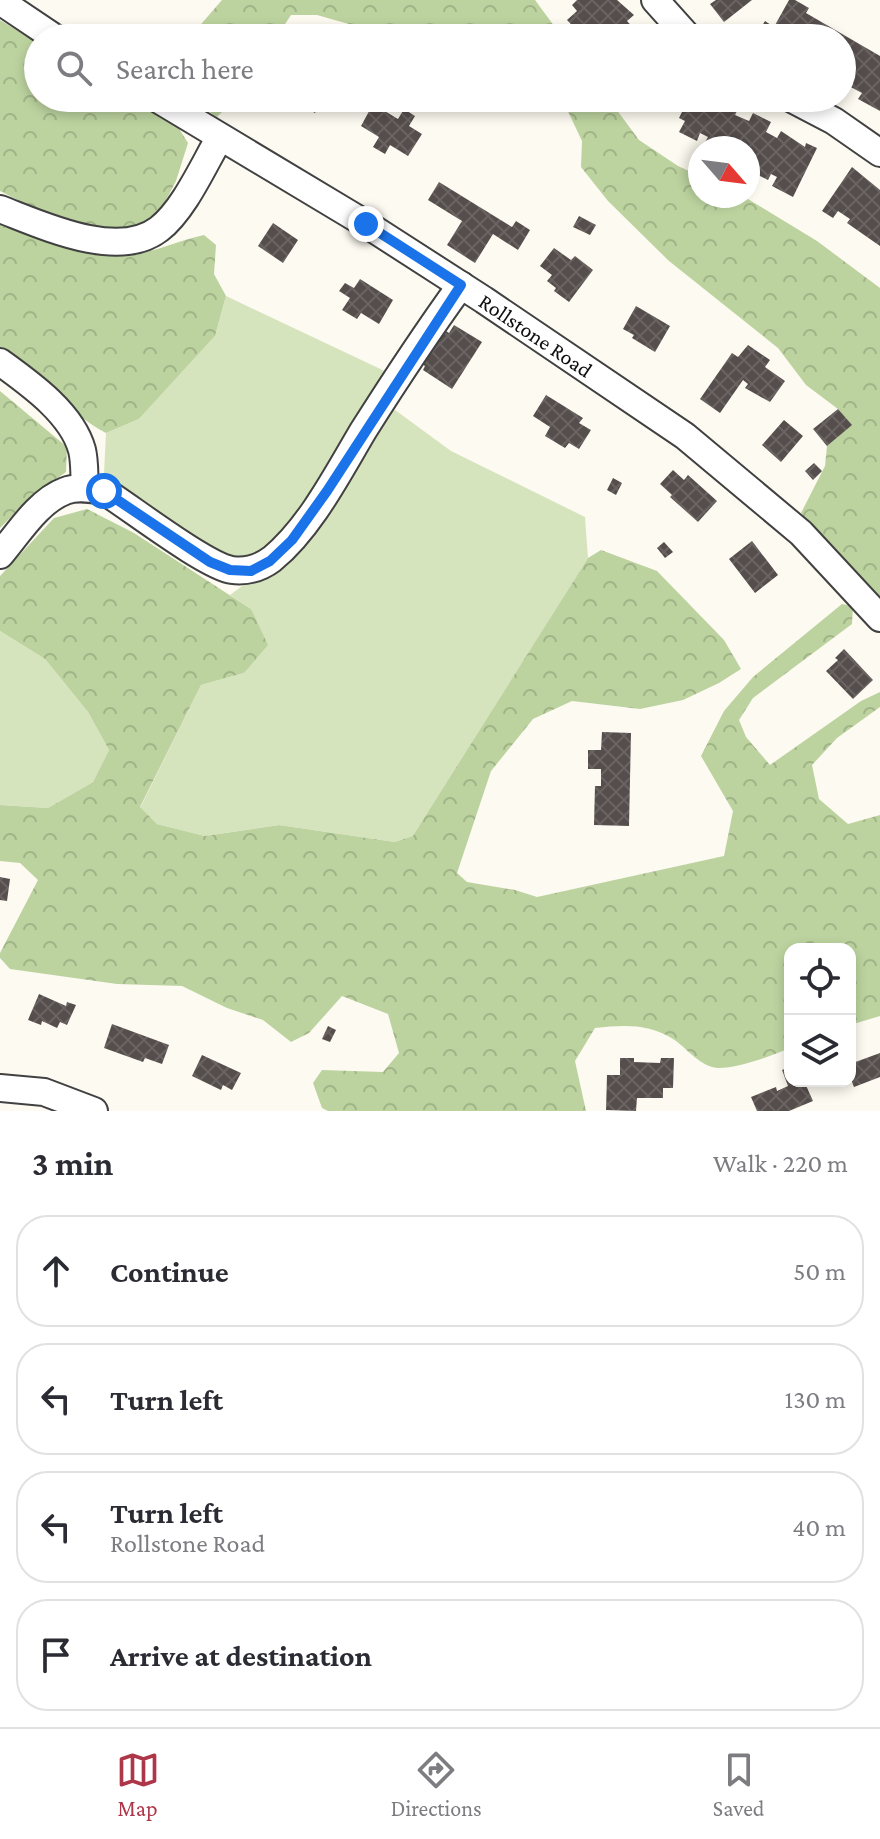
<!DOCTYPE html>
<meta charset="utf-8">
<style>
:root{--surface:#fff;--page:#f7f7f7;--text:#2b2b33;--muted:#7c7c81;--line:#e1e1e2;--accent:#ae3649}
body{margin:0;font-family:"Crimson Pro",serif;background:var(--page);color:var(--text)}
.controls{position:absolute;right:24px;bottom:24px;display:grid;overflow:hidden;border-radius:16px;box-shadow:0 4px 12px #0003}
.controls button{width:72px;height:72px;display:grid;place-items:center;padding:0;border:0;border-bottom:2px solid var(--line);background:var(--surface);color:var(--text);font:40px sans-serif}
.compass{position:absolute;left:688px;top:136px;width:72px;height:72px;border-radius:50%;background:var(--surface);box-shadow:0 4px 12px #0003;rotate:118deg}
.stop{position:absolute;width:24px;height:24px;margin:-18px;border:6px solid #1a73e8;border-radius:50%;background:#fff}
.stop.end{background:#1a73e8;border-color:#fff;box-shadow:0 2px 8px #0008}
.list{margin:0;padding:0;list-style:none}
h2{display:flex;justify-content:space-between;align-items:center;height:104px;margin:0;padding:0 32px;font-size:34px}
h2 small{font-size:26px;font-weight:400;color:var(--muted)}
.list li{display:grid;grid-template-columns:52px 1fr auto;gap:24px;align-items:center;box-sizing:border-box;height:112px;margin:0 16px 16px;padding:0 16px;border:2px solid var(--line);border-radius:32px}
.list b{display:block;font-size:30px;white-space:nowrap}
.list p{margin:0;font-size:26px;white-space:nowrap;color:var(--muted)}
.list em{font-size:26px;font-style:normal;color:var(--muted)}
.icon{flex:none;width:44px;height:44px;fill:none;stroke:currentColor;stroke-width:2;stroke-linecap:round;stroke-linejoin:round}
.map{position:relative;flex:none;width:880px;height:1111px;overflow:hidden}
.search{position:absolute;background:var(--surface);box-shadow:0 4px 12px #0003;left:24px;right:24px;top:24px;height:88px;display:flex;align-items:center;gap:20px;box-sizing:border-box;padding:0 28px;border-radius:44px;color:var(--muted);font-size:30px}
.sheet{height:616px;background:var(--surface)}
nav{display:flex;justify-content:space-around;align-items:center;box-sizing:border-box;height:112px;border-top:2px solid var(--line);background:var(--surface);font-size:22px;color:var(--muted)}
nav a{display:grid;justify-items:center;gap:4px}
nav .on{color:var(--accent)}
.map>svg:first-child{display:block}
.grass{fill:#d6e4be}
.forest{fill:url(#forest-crowns)}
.building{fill:url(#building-cross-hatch)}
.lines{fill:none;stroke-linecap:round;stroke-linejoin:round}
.minor-casing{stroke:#414141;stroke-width:30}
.minor{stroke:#fff;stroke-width:26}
.route{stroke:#1a73e8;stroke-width:10}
.labels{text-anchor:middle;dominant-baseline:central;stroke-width:8;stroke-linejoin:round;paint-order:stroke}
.street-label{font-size:22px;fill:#0e0e0e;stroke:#fff}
</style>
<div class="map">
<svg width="880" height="1111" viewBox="0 0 880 1111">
<defs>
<pattern id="forest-crowns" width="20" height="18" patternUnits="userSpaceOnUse" patternTransform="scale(2)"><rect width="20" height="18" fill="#bcd39f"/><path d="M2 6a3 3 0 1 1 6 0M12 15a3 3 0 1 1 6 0" fill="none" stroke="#a0b488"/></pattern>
<pattern id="building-cross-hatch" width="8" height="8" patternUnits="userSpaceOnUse" patternTransform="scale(2)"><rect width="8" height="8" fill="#564e4c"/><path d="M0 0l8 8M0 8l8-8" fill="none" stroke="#696361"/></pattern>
</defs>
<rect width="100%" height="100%" fill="#fdfaf1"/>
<path class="grass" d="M226 296 391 374 287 535 241 564 208 552 115 486 104 473 106 433 139 419 215 336Z
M391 407 451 451 585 517 588 558 414 836 395 842 279 825 205 836 157 824 140 808 201 685 244 673 251 609 230 595 250 580Z
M0 631 45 659 88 712 109 750 93 782 48 808 0 805Z"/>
<path class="forest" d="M222 0H535L563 38H398L317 15H291L276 38H189Z
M0 20 38 43V98H129L178 127 188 143 176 181 157 217 122 230 71 227 0 191Z
M189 98H236L217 117Z
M559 98H608L639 140 678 166 700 176V196H743L817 241 880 288V598L822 539 801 513 825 466 827 446 851 425 838 409 806 385 778 348 669 261 608 201 581 167 582 141 564 103Z
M0 220C38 239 88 260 131 255 155 252 180 240 204 235L216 245 214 274 226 296 215 336 139 419 106 433C67 412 37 377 0 352Z
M0 391 67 447 66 472 31 497 0 528Z
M87 509 134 533 251 609 268 645 244 673 201 685 140 807 157 824 205 836 279 825 395 842 413 836 588 558 601 550 657 571 724 640 741 669 719 683 683 700 640 709 572 701 533 719 491 771 457 873 467 882 515 890 537 897 724 856 733 811 701 756 724 711 753 677 842 604 853 606 852 624 753 698 739 720 746 737 770 765 861 701 880 692V707L837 738 812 765 819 799 848 824 880 815V1016L850 1025V949H790V1048C771 1056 739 1068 719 1068 701 1068 687 1048 673 1039 648 1023 623 1025 595 1028L575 1061 586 1111H328L322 1108 313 1083 322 1070 383 1072 399 1053 388 1014 342 996 309 1033 291 1042 263 1020 227 1008 182 986 117 984 10 969 0 958V953L38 880 20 863 0 861V805L48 808 93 782 109 750 88 712 45 659 0 631V576L54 518Z"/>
<path class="building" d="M577 0H617L634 15 627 21 637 32 641 27 651 38H591L594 35 588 28 581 35 567 20 577 11 572 5Z
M716 0H752L724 22 710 4Z
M789 0H795L809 8 806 13 880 56V111L858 99 862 93 843 83 850 72 842 68V38H755L765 21 774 27Z
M270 98H323L315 113 299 104 295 112Z
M689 98H717L729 104 731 100 740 105 735 115 749 121 753 113 771 122 766 132 777 138 781 131 805 147 806 143 817 148 793 197 772 186 777 177 771 174 768 180 748 170V148H706L703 146 708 137 700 133 697 141 679 132 685 121 679 118Z
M373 104 398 119 404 109 415 116 409 126 422 134 408 156 390 145 385 154 373 147 379 137 361 126Z
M852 167 880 190V246L847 223 850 219 838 211 833 218 822 211Z
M439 182 512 227 516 221 530 230 518 250 493 234 475 263 447 245 462 221 428 200Z
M579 216 596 225 590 235 573 227Z
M273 223 298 240 283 263 258 246Z
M554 248 571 260 575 256 593 270 569 302 554 291 556 288 547 281 552 275 540 266Z
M360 279 393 300 379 324 361 313 357 319 342 310 350 298 339 291 345 283 354 288Z
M636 306 670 326 655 352 632 338 634 335 623 329Z
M437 325 449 333 454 325 482 342 452 389 423 370 425 366 415 360Z
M748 345 770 360 765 367 785 381 770 402 745 388 748 384 743 380 720 413 700 399 732 353 738 357Z
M546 395 583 418 579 423 591 430 579 449 569 443 565 448 545 436 550 427 533 416Z
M838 409 852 425 827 446 813 429Z
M784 420 803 436 781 462 762 445Z
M814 463 822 471 813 480 805 471Z
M673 470 684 480 688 475 717 501 698 522 670 497 672 495 660 484Z
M613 478 622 483 616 495 607 490Z
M752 541 778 575 755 593 729 559Z
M664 542 673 552 665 558 657 548Z
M844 649 873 680 853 699 826 671 838 660 835 658Z
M602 732 631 733 629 826 594 825 595 786H601V769H588V750H601Z
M0 877 10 879 7 901 0 900Z
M39 994 66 1006 67 1002 76 1005 67 1025 60 1022 57 1028 42 1021 41 1025 28 1020Z
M112 1024 169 1045 162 1064 145 1058 143 1062 104 1048Z
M328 1026 336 1030 330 1042 322 1039Z
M880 1053V1077L854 1087 850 1077V1064Z
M202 1055 241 1073 232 1090 223 1085 221 1090 192 1076Z
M620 1058H634V1062L660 1063 661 1058H674L673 1088H663V1098H637L636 1111 606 1110 607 1075H620Z
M790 1067V1081H804L813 1101 789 1111H757L751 1097 776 1087 777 1091 788 1086 782 1070Z"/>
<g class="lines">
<g class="minor-casing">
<g id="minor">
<path d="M655 0 689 38"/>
<path d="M0 1 55 38"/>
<path id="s1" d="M156 98 366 224 484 300 685 436 801 533 880 618"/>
<path d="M790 98 834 121 880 153"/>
<path d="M0 209C42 225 118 261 159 229 184 210 204 164 220 137"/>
<path d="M0 362C29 383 72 413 82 450 85 462 84 476 85 488"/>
<path d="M0 555C18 534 38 501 65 491 77 486 91 489 104 491 131 508 206 566 232 570 247 572 260 568 272 559 310 528 338 473 363 431 394 382 427 332 461 285"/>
<path d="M0 1088 44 1092 94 1111"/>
</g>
</g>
<use href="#minor" class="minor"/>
</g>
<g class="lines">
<path class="route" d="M104 491 210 562 230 570 251 571 270 561 292 540 327 491 461 285 366 224"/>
</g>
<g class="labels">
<g class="street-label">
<text stroke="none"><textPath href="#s1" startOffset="448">Rollstone Road</textPath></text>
</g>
</g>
</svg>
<div class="controls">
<button><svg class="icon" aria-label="locate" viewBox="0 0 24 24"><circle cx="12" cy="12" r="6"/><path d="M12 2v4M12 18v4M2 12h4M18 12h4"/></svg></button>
<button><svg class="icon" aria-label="layers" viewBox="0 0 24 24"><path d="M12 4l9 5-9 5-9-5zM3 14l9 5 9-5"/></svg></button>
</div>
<svg class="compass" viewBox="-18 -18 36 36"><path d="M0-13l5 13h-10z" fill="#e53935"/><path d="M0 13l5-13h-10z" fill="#7c7c81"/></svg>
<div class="stop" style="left:104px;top:491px"></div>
<div class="stop end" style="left:366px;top:224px"></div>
<div class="search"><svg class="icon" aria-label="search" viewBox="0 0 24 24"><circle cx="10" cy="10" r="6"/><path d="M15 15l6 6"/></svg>Search here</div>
</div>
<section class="sheet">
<h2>3 min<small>Walk · 220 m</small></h2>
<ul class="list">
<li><svg class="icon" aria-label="ahead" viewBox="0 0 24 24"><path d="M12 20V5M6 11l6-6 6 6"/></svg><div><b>Continue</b></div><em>50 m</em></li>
<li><svg class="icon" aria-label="left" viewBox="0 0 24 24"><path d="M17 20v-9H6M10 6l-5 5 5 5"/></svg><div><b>Turn left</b></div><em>130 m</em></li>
<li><svg class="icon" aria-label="left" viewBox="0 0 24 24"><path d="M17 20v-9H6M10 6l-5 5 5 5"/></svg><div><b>Turn left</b><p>Rollstone Road</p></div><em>40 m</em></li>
<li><svg class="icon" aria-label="arrive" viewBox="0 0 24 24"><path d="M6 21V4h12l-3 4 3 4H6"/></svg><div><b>Arrive at destination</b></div></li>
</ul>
</section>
<nav>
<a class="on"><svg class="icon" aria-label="map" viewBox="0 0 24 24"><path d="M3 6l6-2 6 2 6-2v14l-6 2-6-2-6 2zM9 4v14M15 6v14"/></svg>Map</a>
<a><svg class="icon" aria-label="directions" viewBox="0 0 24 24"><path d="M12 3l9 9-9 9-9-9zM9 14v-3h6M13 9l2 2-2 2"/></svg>Directions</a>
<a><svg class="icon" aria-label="saved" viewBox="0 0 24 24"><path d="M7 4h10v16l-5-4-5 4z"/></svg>Saved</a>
</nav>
